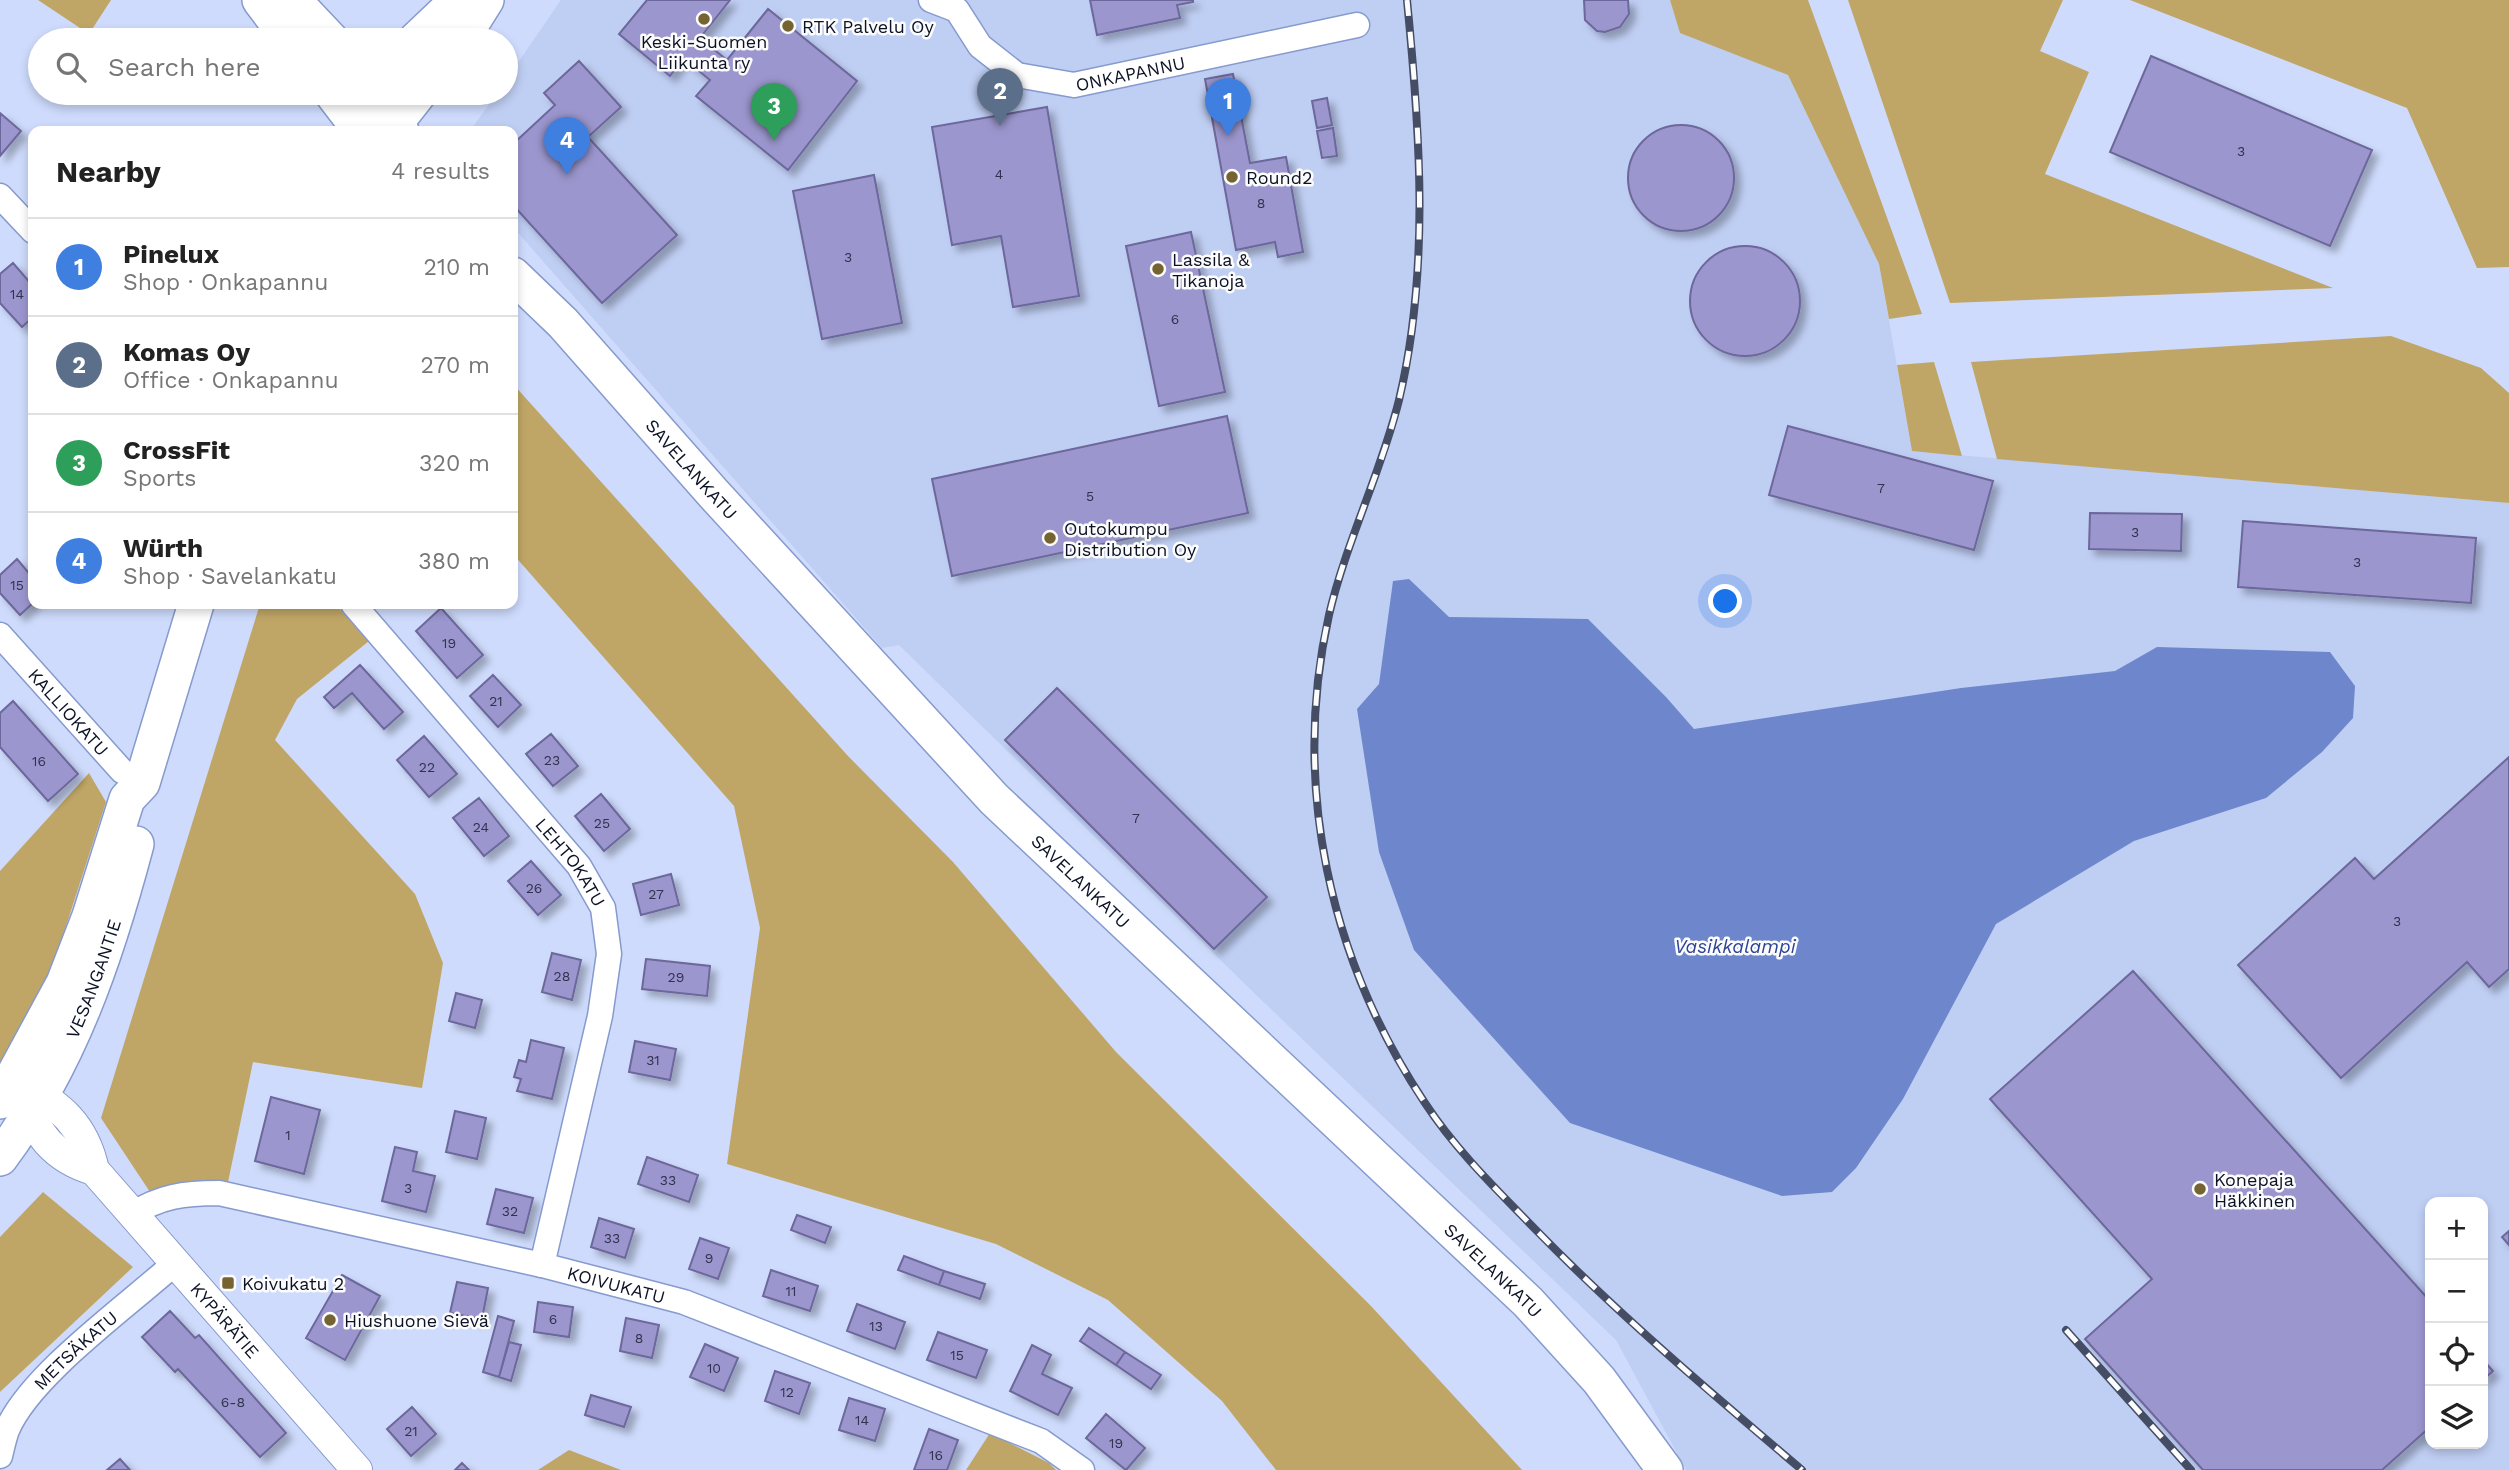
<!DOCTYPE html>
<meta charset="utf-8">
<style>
:root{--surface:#fff;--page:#f6f6f6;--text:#222;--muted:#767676;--line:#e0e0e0;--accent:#766332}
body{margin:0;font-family:"Work Sans",sans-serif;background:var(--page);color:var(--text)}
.controls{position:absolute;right:21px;bottom:21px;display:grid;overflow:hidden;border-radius:14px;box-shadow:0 4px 10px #0003}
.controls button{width:63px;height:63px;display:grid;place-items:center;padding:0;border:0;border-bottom:2px solid var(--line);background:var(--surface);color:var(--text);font:35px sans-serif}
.you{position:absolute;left:1726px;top:602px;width:24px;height:24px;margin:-18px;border:5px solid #fff;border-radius:50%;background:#1a73e8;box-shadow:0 0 0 10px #1a73e833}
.badge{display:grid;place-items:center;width:46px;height:46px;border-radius:50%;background:var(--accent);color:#fff;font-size:23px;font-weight:700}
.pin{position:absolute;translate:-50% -58px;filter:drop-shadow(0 2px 4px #0008)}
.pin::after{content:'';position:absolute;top:37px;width:24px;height:21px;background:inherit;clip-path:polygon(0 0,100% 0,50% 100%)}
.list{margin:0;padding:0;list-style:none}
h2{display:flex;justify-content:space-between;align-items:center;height:91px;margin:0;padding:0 28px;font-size:30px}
h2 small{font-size:23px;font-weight:400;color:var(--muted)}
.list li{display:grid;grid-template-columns:46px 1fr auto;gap:21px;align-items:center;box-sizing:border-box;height:98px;padding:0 28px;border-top:2px solid var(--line)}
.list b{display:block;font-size:26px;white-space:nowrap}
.list p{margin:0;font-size:23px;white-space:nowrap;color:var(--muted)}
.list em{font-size:23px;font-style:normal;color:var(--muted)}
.icon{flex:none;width:38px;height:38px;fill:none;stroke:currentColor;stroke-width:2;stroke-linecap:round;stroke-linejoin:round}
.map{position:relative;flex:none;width:2509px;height:1470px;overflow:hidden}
.search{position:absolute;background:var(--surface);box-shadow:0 4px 10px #0003;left:28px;top:28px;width:490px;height:77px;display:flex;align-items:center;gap:18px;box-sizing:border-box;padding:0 24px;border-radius:38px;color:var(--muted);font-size:26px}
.panel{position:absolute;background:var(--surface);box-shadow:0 4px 10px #0003;left:28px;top:126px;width:490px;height:483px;border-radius:14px}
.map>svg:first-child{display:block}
.built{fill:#bfcef3;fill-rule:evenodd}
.green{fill:#c0a666}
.water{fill:#6e87cc}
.building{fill:#9b96cd;stroke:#6d679b;stroke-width:2;filter:url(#shadow)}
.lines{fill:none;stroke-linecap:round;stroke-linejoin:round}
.minor-casing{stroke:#869ace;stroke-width:27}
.tertiary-casing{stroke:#869ace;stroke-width:32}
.secondary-casing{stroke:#869ace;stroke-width:38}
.minor{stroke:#fff;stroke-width:24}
.tertiary{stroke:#fff;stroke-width:30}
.secondary{stroke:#fff;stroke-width:35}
.rail-casing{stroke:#454d64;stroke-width:8}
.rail{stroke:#fcfcfc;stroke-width:5;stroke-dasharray:16;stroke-linecap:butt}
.poi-dot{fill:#766332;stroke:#fcfcfc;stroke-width:2.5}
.labels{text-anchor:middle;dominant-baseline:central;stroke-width:5;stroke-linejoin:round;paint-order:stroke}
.number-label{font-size:14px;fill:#30334f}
.poi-label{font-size:18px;fill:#0c1225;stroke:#fcfcfc;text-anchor:start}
.street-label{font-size:18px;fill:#0c1225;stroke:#fcfcfc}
.water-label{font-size:19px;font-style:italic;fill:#2d4396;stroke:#fcfcfc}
</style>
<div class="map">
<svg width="2509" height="1470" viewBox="0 0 2509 1470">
<defs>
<filter id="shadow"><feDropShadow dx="6" dy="6" stdDeviation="3.5" flood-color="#0004"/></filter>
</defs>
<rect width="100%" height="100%" fill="#cedbfc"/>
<path class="built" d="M561 0H1670L1681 33 1788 75 1879 264 1912 451 2509 503V1470H1686L1616 1340 1249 988 899 645 882 648 513 227V131H470L497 93H506V80ZM2430 1202H2483V1444H2430Z"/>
<path class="green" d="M38 0H111L89 34Z
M1670 0H1808L1922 314 1889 319 1879 264 1788 75 1680 33Z
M1848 0H2063L2040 51 2089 72 2045 174 2333 288 1950 303Z
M2130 0H2509V267L2477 268 2407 108Z
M2391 336 2481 368 2509 393V503L1997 459 1971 362Z
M1934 362 1962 456 1912 451 1897 365Z
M513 384 848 756 953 862 1116 1052 1371 1306 1522 1470H1276L1222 1401 1108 1300 996 1244 727 1164 760 928 734 806 513 554Z
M260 604H335L369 641 297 699 275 740 415 894 443 963 422 1088 253 1062 228 1182 178 1185 150 1192 101 1118Z
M89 773 106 802 39 1010 0 1075V871Z
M43 1192 133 1267 0 1392V1237Z
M990 1433 1049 1463 1056 1470H966Z
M569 1450 621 1470H538Z"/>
<path class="water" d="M1409 579 1449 617 1588 619 1666 697 1694 729 1961 688 2115 671 2157 647 2330 652 2355 686 2353 718 2322 752 2266 798 2134 841 1996 924 1903 1099 1856 1168 1832 1192 1782 1196 1570 1123 1414 950 1379 852 1357 709 1379 684 1393 581Z"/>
<path class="building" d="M647 0H730L700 38 727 60 768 9 857 81 788 170 696 96 710 80 683 58 670 76 619 34Z
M1090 0H1193V2L1177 5 1180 18 1097 35Z
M1584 0H1628L1629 14 1620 27 1605 32 1597 31 1585 20Z
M2151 56 2372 150 2330 246 2110 152Z
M579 61 621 107 588 137 677 235 602 303 513 205V144L555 105 544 93Z
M1233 74 1250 163 1286 157 1303 252 1278 257 1275 242 1236 250 1205 79Z
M1327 98 1332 125 1317 128 1312 101Z
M1047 107 1079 296 1013 307 1001 236 952 245 932 127Z
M0 113 21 131 0 156Z
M1628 178a53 53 0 1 1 106 0a53 53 0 1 1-106 0Z
M1333 128 1337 156 1322 158 1317 131Z
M874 175 902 323 822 339 793 191Z
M1191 232 1225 392 1159 406 1126 246Z
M1690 301a55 55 0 1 1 110 0a55 55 0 1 1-110 0Z
M13 263 33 286V317L22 327 0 303V274Z
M1227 416 1248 513 952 576 932 479Z
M1788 426 1993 481 1974 550 1769 495Z
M2090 513 2182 514 2181 551 2089 549Z
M2243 521 2476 538 2471 603 2238 587Z
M17 559 33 578V603L20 615 0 593V575Z
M441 608 483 655 457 678 416 631Z
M360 665 403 712 384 729 352 693 334 708 324 697Z
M493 675 521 705 498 727 470 696Z
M1057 688 1267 897 1214 949 1005 740Z
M13 701 78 774 48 801 0 747V713Z
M551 734 578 766 553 786 526 754Z
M424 736 457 774 429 797 397 760Z
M2509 757V969L2489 987 2467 962 2341 1078 2238 965 2355 858 2374 879Z
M601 794 630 829 604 851 575 816Z
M479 798 509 836 484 856 453 818Z
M531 861 561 895 538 915 508 881Z
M671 874 679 905 641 915 633 884Z
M552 953 581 960 572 1000 542 992Z
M646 959 710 966 707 996 642 989Z
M2133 971 2430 1301V1427L2382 1470H2203L2085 1339 2152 1279 1990 1099Z
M456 993 482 1000 475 1028 449 1021Z
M531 1040 564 1048 552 1099 517 1091 521 1079 514 1077 519 1060 526 1062Z
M635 1041 676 1049 670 1080 629 1072Z
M271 1097 320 1110 304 1174 255 1161Z
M455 1111 486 1118 477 1159 446 1152Z
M395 1147 417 1152 413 1171 435 1176 426 1212 382 1201Z
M647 1157 698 1175 689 1202 638 1184Z
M496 1189 533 1198 524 1233 487 1224Z
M797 1215 831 1227 825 1243 791 1230Z
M599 1218 634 1229 625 1258 591 1247Z
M2509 1231V1245L2502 1237Z
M700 1238 729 1248 718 1279 689 1269Z
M904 1256 944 1271 939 1285 898 1270Z
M771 1270 818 1286 810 1311 763 1296Z
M944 1271 985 1284 980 1299 939 1285Z
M342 1275 380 1296 345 1360 306 1338Z
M457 1282 488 1288 482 1319 450 1313Z
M538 1302 573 1307 569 1337 534 1332Z
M857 1304 905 1322 895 1349 847 1331Z
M170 1311 195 1338 199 1335 286 1433 260 1457 178 1369 175 1372 142 1337Z
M498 1316 514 1321 499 1377 483 1372Z
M626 1318 659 1325 652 1358 620 1351Z
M1089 1328 1125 1352 1116 1365 1080 1341Z
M938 1332 987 1350 976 1378 927 1360Z
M509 1342 521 1345 511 1381 499 1377Z
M705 1344 738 1358 724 1391 690 1377Z
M1032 1345 1051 1355 1042 1374 1072 1388 1058 1415 1010 1391Z
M1125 1352 1161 1375 1151 1389 1116 1365Z
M2483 1360 2493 1371 2483 1380Z
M775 1371 810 1383 799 1414 765 1401Z
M591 1395 631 1407 624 1427 585 1415Z
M849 1398 885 1409 875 1441 839 1430Z
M412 1407 436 1434 411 1456 387 1429Z
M1106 1414 1145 1448 1126 1470 1086 1438Z
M929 1429 958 1440 947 1470H914Z
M120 1459 130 1470H107Z
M462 1463 469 1470H455Z"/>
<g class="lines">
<g class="minor-casing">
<g id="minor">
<path id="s1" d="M931 0 957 10 980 46 1017 75 1074 85 1357 25"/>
<path d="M0 196 33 231"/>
<path id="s2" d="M353 604 579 866 603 908 609 954 600 1016 542 1265"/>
<path id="s3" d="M0 635 122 771 142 783"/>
<path id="s4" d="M131 1215C160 1196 185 1193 219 1193L542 1265 684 1302 1041 1441 1082 1470"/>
<path id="s5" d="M0 1456C2 1448 4 1438 7 1430 30 1375 129 1305 175 1263"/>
</g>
</g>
<g class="tertiary-casing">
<g id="tertiary">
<path id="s6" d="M21 1083C60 1106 84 1124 94 1170L357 1470"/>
<path d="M21 1097C38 1134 53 1158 94 1170"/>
</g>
</g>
<g class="secondary-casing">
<g id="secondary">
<path d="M260 0 290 40"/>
<path d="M293 0 331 40"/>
<path d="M416 40 458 0"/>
<path d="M461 40 486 0"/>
<path d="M332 93 361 131"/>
<path d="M370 93 401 131"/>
<path d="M389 131 419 93"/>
<path id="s7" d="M513 275 563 323 713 493 994 799 1528 1302 1599 1380 1665 1470"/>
<path d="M0 1101 64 983 90 916 127 799 142 783 196 604"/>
<path id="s8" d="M0 1158C70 1064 106 957 136 844"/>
</g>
</g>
<use href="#minor" class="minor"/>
<use href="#tertiary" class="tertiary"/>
<use href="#secondary" class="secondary"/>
<g class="rail-casing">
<path id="rail" d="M1407 0C1420 132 1430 270 1399 400 1381 473 1346 542 1329 615 1291 784 1329 959 1425 1103 1455 1149 1496 1189 1535 1229 1619 1315 1710 1392 1802 1470
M2066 1330 2191 1470"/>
</g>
<use href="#rail" class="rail"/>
</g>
<g class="poi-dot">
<circle cx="704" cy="19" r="7"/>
<circle cx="788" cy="26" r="7"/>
<circle cx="1232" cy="177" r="7"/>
<circle cx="1158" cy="269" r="7"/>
<circle cx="1050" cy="538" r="7"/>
<circle cx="2200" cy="1189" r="7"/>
<rect x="221" y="1276" width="14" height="14" rx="3.5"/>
<circle cx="330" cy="1320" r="7"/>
</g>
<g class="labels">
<g class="number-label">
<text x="2241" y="151">3</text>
<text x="999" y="174">4</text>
<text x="1261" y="203">8</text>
<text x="848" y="257">3</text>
<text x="17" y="294">14</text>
<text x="1175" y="319">6</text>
<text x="1881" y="488">7</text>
<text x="1090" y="496">5</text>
<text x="2135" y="532">3</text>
<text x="2357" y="562">3</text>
<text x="17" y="585">15</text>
<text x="449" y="643">19</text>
<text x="496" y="701">21</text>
<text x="552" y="760">23</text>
<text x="39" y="761">16</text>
<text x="427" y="767">22</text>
<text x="1136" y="818">7</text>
<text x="602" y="823">25</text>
<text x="481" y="827">24</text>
<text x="534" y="888">26</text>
<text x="656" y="894">27</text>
<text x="2397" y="921">3</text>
<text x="562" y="976">28</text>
<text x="676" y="977">29</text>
<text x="653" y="1060">31</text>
<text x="288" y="1135">1</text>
<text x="668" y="1180">33</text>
<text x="408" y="1188">3</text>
<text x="510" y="1211">32</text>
<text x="612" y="1238">33</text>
<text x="709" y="1258">9</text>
<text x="791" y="1291">11</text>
<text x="553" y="1319">6</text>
<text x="876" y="1326">13</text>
<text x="639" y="1338">8</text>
<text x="957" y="1355">15</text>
<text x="714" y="1368">10</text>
<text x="787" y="1392">12</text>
<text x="233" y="1402">6-8</text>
<text x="862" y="1420">14</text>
<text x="411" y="1431">21</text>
<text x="1116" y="1443">19</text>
<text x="936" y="1455">16</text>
</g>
<g class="poi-label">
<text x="802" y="26">RTK Palvelu Oy</text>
<text x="704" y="41" text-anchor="middle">Keski-Suomen<tspan x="704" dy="21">Liikunta ry</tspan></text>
<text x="1246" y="177">Round2</text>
<text x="1172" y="259">Lassila &amp;<tspan x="1172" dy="21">Tikanoja</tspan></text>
<text x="1064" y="528">Outokumpu<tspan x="1064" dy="21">Distribution Oy</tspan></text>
<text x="2214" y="1179">Konepaja<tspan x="2214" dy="21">Häkkinen</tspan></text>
<text x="242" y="1283">Koivukatu 2</text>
<text x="344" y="1320">Hiushuone Sievä</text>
</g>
<g class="street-label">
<text stroke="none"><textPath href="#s1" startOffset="233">ONKAPANNU</textPath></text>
<text stroke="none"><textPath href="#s7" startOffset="264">SAVELANKATU</textPath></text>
<text stroke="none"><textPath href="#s3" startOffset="103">KALLIOKATU</textPath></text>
<text stroke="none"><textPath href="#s2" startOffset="338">LEHTOKATU</textPath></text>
<text stroke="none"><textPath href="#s7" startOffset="831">SAVELANKATU</textPath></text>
<text stroke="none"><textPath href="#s8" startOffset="203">VESANGANTIE</textPath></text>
<text stroke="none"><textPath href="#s7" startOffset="1398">SAVELANKATU</textPath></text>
<text stroke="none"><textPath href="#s4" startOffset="500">KOIVUKATU</textPath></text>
<text stroke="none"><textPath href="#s6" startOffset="317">KYPÄRÄTIE</textPath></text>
<text stroke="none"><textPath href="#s5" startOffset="133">METSÄKATU</textPath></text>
</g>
<g class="water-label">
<text x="1735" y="946">Vasikkalampi</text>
</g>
</g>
</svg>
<div class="controls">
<button>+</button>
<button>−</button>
<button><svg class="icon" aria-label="locate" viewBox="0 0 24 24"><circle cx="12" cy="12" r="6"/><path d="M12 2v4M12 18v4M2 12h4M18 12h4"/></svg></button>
<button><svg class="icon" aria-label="layers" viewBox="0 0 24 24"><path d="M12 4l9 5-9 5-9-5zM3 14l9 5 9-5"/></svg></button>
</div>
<div class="you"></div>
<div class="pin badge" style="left:1228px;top:136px;background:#3f7fe0">1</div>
<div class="pin badge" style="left:1000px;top:126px;background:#5c6f8a">2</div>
<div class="pin badge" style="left:774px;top:141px;background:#2e9e5b">3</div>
<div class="pin badge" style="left:567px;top:175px;background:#3f7fe0">4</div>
<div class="search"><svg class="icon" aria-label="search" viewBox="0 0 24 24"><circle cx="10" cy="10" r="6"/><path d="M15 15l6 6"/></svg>Search here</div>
<section class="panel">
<h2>Nearby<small>4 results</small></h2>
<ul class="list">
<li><span class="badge" style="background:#3f7fe0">1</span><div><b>Pinelux</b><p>Shop · Onkapannu</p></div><em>210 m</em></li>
<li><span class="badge" style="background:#5c6f8a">2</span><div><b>Komas Oy</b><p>Office · Onkapannu</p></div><em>270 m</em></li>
<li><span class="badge" style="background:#2e9e5b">3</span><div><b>CrossFit</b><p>Sports</p></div><em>320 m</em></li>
<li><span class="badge" style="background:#3f7fe0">4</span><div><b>Würth</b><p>Shop · Savelankatu</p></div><em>380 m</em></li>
</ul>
</section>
</div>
